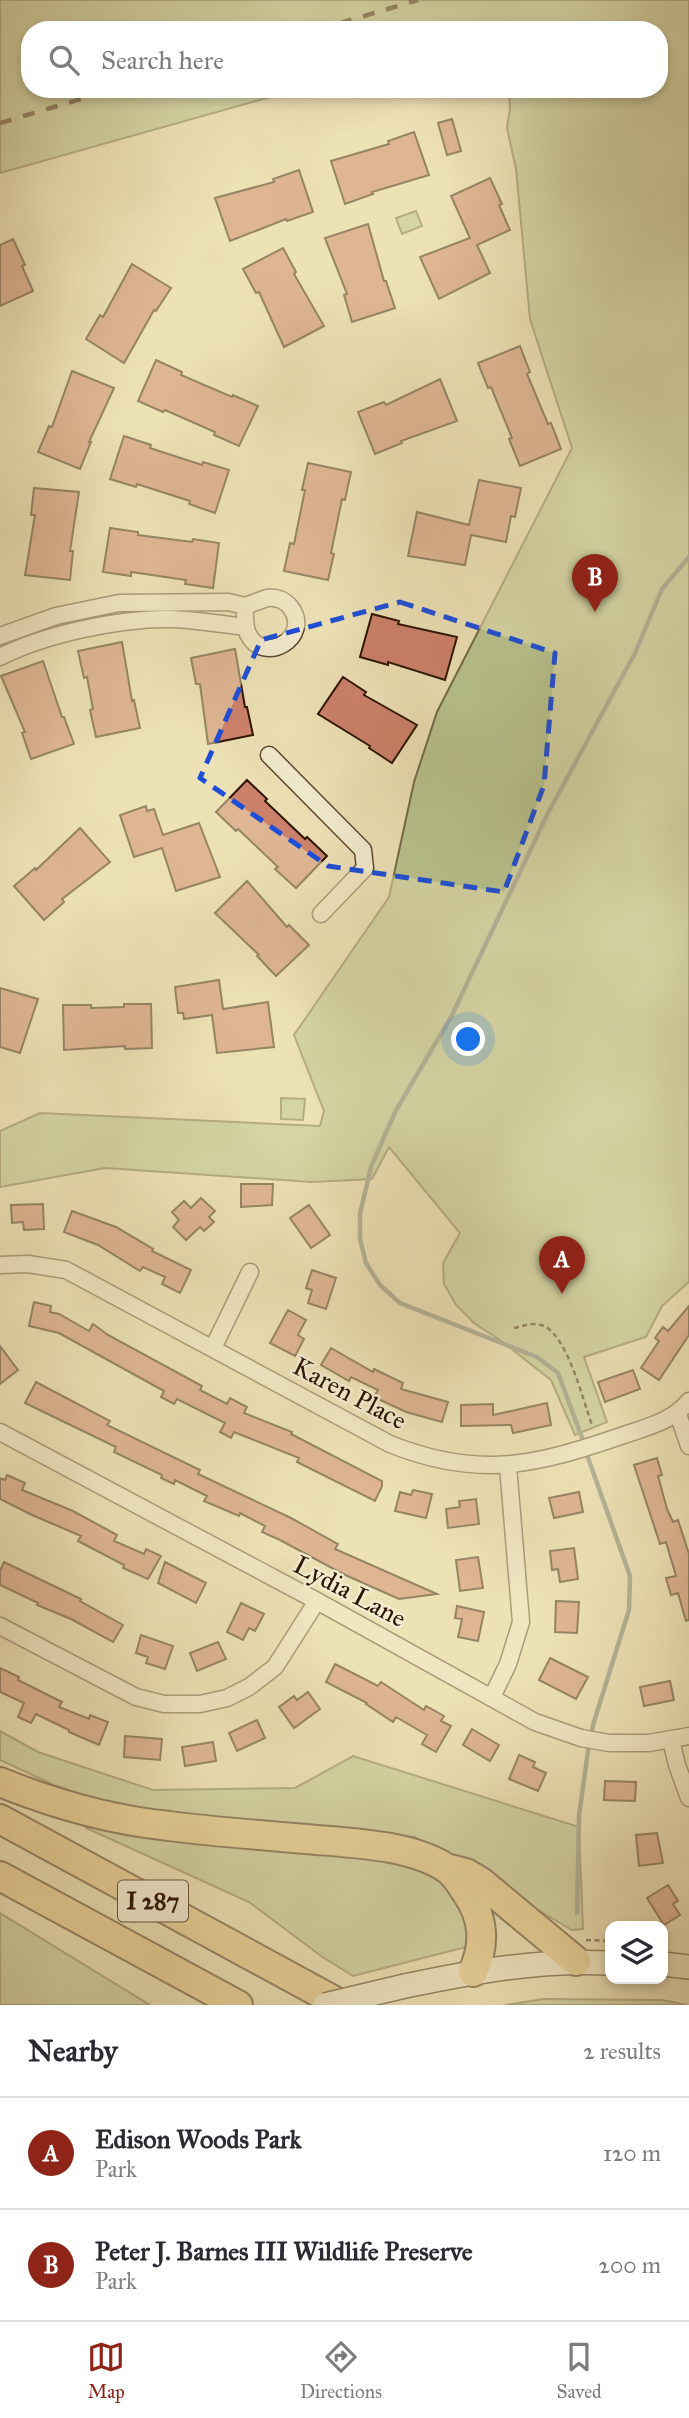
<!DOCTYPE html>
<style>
:root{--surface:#fff;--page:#f2f2f3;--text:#2b2b33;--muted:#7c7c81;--line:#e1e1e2;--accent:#8f2418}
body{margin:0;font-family:"IM FELL Great Primer",serif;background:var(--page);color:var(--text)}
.controls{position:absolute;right:21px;bottom:21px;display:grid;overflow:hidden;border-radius:14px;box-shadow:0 4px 10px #0003}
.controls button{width:63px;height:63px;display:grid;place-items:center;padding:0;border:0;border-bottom:2px solid var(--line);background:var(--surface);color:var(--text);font:35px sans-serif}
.you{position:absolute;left:469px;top:1040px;width:24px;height:24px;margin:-18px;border:5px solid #fff;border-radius:50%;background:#1a73e8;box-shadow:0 0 0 10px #1a73e833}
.badge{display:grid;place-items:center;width:46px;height:46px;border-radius:50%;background:var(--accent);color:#fff;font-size:23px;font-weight:700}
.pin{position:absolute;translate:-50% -58px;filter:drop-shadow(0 2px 4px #0008)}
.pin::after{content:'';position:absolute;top:37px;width:24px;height:21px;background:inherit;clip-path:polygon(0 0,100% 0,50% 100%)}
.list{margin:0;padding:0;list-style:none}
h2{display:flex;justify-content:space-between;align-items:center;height:91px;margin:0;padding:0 28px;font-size:30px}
h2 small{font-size:23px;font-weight:400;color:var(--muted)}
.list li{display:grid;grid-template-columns:46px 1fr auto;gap:21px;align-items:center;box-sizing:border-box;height:112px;padding:0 28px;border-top:2px solid var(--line)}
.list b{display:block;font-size:26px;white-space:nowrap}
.list p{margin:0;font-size:23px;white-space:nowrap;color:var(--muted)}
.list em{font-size:23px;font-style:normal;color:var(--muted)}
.icon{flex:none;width:38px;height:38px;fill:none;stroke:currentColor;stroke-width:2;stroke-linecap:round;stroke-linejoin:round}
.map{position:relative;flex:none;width:689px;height:2005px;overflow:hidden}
.search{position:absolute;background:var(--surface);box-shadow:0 4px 10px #0003;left:21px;right:21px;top:21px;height:77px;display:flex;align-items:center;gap:18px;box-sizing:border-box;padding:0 24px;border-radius:28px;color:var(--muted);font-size:26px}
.sheet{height:315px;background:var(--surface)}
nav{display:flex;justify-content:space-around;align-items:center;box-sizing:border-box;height:98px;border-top:2px solid var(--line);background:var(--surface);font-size:19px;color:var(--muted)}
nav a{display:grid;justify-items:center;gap:4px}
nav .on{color:var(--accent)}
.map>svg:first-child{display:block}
.green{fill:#b8c38e;stroke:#726c48;stroke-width:2}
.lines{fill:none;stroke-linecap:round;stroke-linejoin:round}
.stream{stroke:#707870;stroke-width:4.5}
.building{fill:#cc816b;stroke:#2d1403;stroke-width:2}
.minor-casing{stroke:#5d4730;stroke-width:19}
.secondary-casing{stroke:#2d1403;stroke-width:26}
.motorway-casing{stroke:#2d1403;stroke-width:32}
.path{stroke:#2d1403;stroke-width:2.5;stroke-dasharray:5 3.5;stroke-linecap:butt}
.minor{stroke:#f3ecd0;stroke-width:16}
.secondary{stroke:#f3ecd0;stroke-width:23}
.motorway{stroke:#e6c07b;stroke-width:28}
.rail{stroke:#2d1403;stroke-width:4.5;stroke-dasharray:12 12;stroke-linecap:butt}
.secondary-bridge-casing{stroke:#2d1403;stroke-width:26;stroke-linecap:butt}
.secondary-bridge{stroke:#f3ecd0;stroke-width:23}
.marked{fill:none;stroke:#1d4ed8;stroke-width:5;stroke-dasharray:14 9;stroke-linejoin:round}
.labels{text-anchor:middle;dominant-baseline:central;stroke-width:5;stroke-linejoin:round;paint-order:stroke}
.shield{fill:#f3ecd0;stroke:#685540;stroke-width:2}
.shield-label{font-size:24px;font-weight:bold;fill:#2d1403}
.street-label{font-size:26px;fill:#2d1403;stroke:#f3ecd0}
</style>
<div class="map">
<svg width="689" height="2005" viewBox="0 0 689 2005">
<rect width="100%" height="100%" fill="#ede1b6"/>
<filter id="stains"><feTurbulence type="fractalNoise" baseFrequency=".00286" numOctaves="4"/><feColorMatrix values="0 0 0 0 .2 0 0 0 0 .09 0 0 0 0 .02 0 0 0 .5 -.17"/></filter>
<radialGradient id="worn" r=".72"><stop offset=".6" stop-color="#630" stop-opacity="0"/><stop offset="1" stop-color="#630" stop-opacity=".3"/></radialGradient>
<path class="green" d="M0 0H689V1282L662 1306 646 1337 584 1357 607 1422 575 1435 551 1380 500 1340 474 1323 456 1305 444 1284 443 1263 460 1233 389 1147 372 1179 312 1182 105 1168 0 1187V1131L40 1113 320 1126 324 1111 294 1035 389 897 414 782 437 712 572 448 530 319 516 169 507 128 510 109 509 89H659V30H30V89H299L0 173Z
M416 211 422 226 402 234 396 218Z
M281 1098 305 1099 303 1120 281 1119Z
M0 1731 38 1752 153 1790 295 1788 353 1756 579 1827 583 1929 572 1930 415 1837 166 1817 104 1802 54 1785 0 1760Z
M89 1821 392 1856 445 1879 466 1917 470 1946 353 1976 321 1956 249 1902 86 1828Z
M0 1913 150 2005H0Z
M544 1999 662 2000 687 2005H505Z"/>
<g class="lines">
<path class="stream" d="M584 1443 558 1373 537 1357 400 1303 380 1285 366 1263 360 1239V1214L371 1167 395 1112 452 1015 548 813 635 653 662 589 689 557
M577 1913 579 1816 588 1751 593 1725 629 1610 630 1576 586 1452"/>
</g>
<path class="building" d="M452 119 461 151 447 155 438 123Z
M414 132 429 175 372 192 373 194 345 204 331 161 389 144 388 141Z
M299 170 313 212 287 221 286 219 230 241 215 198 274 182 273 179Z
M490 178 502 204 499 205 510 230 477 245 490 273 439 299 420 257 470 238 451 196Z
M368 224 384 281H386L395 308 352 322 344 295 347 294 325 238Z
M13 239 25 265 22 266 33 291 0 306V245Z
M283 248 296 272 294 274 324 326 284 347 259 292 256 293 243 269Z
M132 264 171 288 156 311 154 310 124 363 86 339 100 315 103 317Z
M520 346 530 372 527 374 548 424 551 423 561 449 520 466 509 439 512 438 491 387 488 388 478 363Z
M156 360 182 372 181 375 232 397 233 395 258 406 239 446 214 435 215 432 165 410 163 412 138 401Z
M72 371 114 388 89 442H91L80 469 38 452 49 426 52 427Z
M440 379 457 421 401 441 402 443 375 454 358 412 384 402 386 405Z
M124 436 151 445 150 448 202 465 203 462 229 470 215 513 189 504 190 501 137 484 136 487 110 479Z
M308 463 351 472 345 500 342 499 331 553 334 554 328 580 284 571 290 543 294 544 305 490H302Z
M479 480 521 488 515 517 511 516 506 542 471 535 465 565 408 556 417 512 469 525Z
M34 488 79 492 70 551H73L70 580 25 575 35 515H31Z
M110 528 138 532V535L192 542 193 539 219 543 213 588 185 584 186 580 131 572V576L103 572Z
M372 614 399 621 398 624 457 637 445 680 388 662V665L360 657Z
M122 642 132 701 134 700 140 728 96 737 90 710 93 709 87 677 84 678 78 651Z
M235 649 245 707H247L253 735 208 744 200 684H196L191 658Z
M43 661 62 717H64L74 744 31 759 22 733 25 732 1 676Z
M343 677 366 692 364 695 417 725 392 763 369 748 370 746 318 714Z
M247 780 267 799 265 801 305 839 307 837 327 856 296 888 275 869 278 867 238 829 236 831 216 812Z
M146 806 147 811 154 809 163 835 199 823 220 877 176 891 162 848 134 857 120 815Z
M80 828 110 862 62 899 64 902 44 920 14 886 35 868 36 870Z
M247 881 287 927 289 925 309 945 276 976 257 956 259 955 215 913Z
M219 980 223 1009 268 1002 274 1047 217 1053 212 1015 184 1019 183 1013H178L175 987Z
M0 988 38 999 20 1053 0 1047Z
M124 1004H151L152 1048 125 1049V1046L64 1050 63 1005H91V1008L124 1007Z
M241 1184H273L272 1205 241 1207Z
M201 1198 215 1211 209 1217 214 1222 204 1231 200 1227 186 1240 173 1227 179 1220 172 1212 184 1201 191 1208Z
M43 1204 44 1229 24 1230 23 1222 12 1223 11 1205Z
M309 1205 330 1235 311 1248 290 1218Z
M72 1211 116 1227 153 1249 152 1251 191 1270 180 1293 162 1284 165 1277 143 1267 140 1271 98 1245 64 1232Z
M312 1270 336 1278 326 1309 308 1303 312 1290 306 1288Z
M34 1302 51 1306 50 1312 59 1314 89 1331 93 1324 108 1335 202 1386 200 1390 227 1404 230 1398 247 1407 244 1413 292 1432 291 1434 382 1481V1486L375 1501 297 1462 299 1458 234 1432 231 1438 220 1432 225 1423 177 1399 174 1404 161 1397 164 1391 59 1333 29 1326Z
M689 1306V1335L659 1380 641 1368 659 1341 655 1338 663 1327 668 1331Z
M288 1310 306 1320 298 1335 304 1339 295 1356 270 1343Z
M0 1346 18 1370 0 1384Z
M331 1348 373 1372 374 1369 403 1383 401 1389 448 1402 442 1422 406 1412 374 1397 378 1390 351 1377 349 1381 321 1365Z
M633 1370 640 1389 605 1402 598 1382Z
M36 1382 110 1421 107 1425 200 1470 198 1474 291 1518 338 1544 335 1549 437 1594 399 1599 343 1574 280 1540 262 1532 265 1526 240 1513 239 1516 204 1501 207 1496 175 1480 174 1484 161 1478 162 1475 114 1452 116 1447 25 1403Z
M547 1403 551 1425 513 1433 511 1425 461 1426V1405L493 1404V1415Z
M657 1458 662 1475 658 1476 667 1509 673 1522 678 1520 689 1554V1620L686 1621 678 1593 671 1595 666 1578 676 1576 666 1542 660 1544 634 1465Z
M7 1475 25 1483 22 1490 73 1511 117 1535 114 1541 144 1554 146 1549 161 1556 148 1579 123 1568 124 1565 78 1541 81 1536 32 1515 0 1499V1478L5 1480Z
M413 1490 432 1494 426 1518 395 1511 400 1492 411 1495Z
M579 1492 583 1512 554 1518 549 1498Z
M476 1499 479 1524 448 1528 446 1509 460 1507 459 1501Z
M574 1548 578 1579 560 1582 558 1569 552 1570 550 1551Z
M478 1557 483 1588 460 1591 456 1560Z
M4 1562 81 1599 80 1601 123 1625 113 1642 71 1619 37 1605 38 1603 0 1585V1571Z
M165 1562 206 1583 196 1603 158 1583Z
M556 1601 579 1602 577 1633 555 1632Z
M241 1603 264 1614 255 1631 249 1628 243 1640 227 1632Z
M457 1606 484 1612 478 1641 458 1637 462 1619 455 1618Z
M141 1635 173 1646 165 1669 146 1663 148 1657 136 1653Z
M218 1642 226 1659 197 1671 190 1653Z
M550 1658 588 1677 576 1699 539 1680Z
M335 1664 378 1686 381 1682 424 1710 426 1706 444 1716 441 1721 451 1726 436 1752 422 1744 427 1735 396 1717 393 1722 366 1704 367 1703 326 1682Z
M0 1668 19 1677 18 1680 62 1702 59 1707 89 1719 90 1715 108 1722 99 1745 69 1732V1730L36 1714 31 1723 18 1717 24 1703 0 1692Z
M670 1681 674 1700 644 1706 640 1687Z
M308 1692 320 1709 294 1728 279 1707 294 1696 297 1700Z
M257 1720 265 1738 237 1751 229 1733Z
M472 1729 499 1745 490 1761 463 1745Z
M125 1736 162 1739 160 1760 124 1757Z
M213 1742 216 1761 185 1766 182 1747Z
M519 1755 535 1762 533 1767 546 1773 538 1791 509 1779Z
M605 1781 636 1782 635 1801 604 1800Z
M657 1833 663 1863 639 1866 636 1835Z
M668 1885 678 1901 673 1904 680 1915 664 1925 647 1898Z"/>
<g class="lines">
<g class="minor-casing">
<path id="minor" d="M267 598C276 597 285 600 291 608 312 637 264 666 248 634 244 626 245 615 245 606Z
M0 636 56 616 119 603 228 602 245 606
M0 657C45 634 121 618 171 619 196 620 221 624 246 627
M269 755 363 850 365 868 321 914
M0 1265 28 1264 66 1270 390 1444C480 1480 536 1465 624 1435 647 1427 673 1421 689 1401
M213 1348 250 1272
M678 1414 689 1446
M0 1432 317 1601 535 1722 581 1738 609 1743H649L689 1736
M0 1626 136 1697 164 1704H200L227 1698 249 1687 275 1667 317 1601
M492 1697 508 1664 521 1622 508 1466
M671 1740 677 1765 689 1798"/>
</g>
<g class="secondary-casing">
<path id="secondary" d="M663 1964 689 1967
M405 1986C477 1971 536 1960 610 1963"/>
</g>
<g class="motorway-casing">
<path id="motorway" d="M0 1782C54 1804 110 1820 169 1826 215 1832 261 1835 306 1839 349 1843 409 1844 446 1868 454 1873 461 1884 466 1892 484 1918 486 1943 473 1972
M0 1819 342 2005
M450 1869 466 1873 481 1882 576 1961
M0 1876 238 2005"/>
</g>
<path class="path" d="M514 1328C523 1326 533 1322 541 1325 567 1332 583 1401 592 1425
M586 1940 610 1941"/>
<use href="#minor" class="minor"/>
<use href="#secondary" class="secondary"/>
<use href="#motorway" class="motorway"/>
<path class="rail" d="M317 30 418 0
M0 123 115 89"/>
<g class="secondary-bridge-casing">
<path id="secondary-bridge" d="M325 2005 405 1986"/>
</g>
<use href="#secondary-bridge" class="secondary-bridge"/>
</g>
<path d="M0 0H689V2005H0ZM400 602 555 653 544 785 504 892 328 866 200 778 261 640Z" fill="#ede1b6" fill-opacity=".55" fill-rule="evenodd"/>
<path class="marked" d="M400 602 555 653 544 785 504 892 328 866 200 778 261 640Z"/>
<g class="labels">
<rect class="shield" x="118" y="1880.5" width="70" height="41" rx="5"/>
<g class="shield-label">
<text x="153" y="1901">I 287</text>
</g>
<g class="street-label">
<text transform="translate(350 1393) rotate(28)">Karen Place</text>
<text transform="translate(350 1591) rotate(28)">Lydia Lane</text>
</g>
</g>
<rect width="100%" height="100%" filter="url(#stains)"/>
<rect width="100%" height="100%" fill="url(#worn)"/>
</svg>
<div class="controls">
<button><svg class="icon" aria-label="layers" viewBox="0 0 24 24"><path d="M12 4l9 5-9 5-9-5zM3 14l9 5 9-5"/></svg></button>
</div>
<div class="you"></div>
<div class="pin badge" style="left:562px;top:1294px">A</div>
<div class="pin badge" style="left:595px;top:612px">B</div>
<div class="search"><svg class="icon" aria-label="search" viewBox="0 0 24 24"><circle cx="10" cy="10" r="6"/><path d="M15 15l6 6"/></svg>Search here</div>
</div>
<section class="sheet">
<h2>Nearby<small>2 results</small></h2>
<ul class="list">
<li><span class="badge">A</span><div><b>Edison Woods Park</b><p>Park</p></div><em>120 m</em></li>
<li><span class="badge">B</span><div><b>Peter J. Barnes III Wildlife Preserve</b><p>Park</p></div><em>200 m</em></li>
</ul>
</section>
<nav>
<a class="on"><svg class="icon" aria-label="map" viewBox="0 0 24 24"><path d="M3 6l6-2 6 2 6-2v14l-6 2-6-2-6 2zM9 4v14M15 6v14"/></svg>Map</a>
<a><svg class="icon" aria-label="directions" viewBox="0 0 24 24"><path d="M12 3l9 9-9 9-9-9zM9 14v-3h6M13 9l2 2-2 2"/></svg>Directions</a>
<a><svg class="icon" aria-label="saved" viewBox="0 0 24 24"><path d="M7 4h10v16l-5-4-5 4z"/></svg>Saved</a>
</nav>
